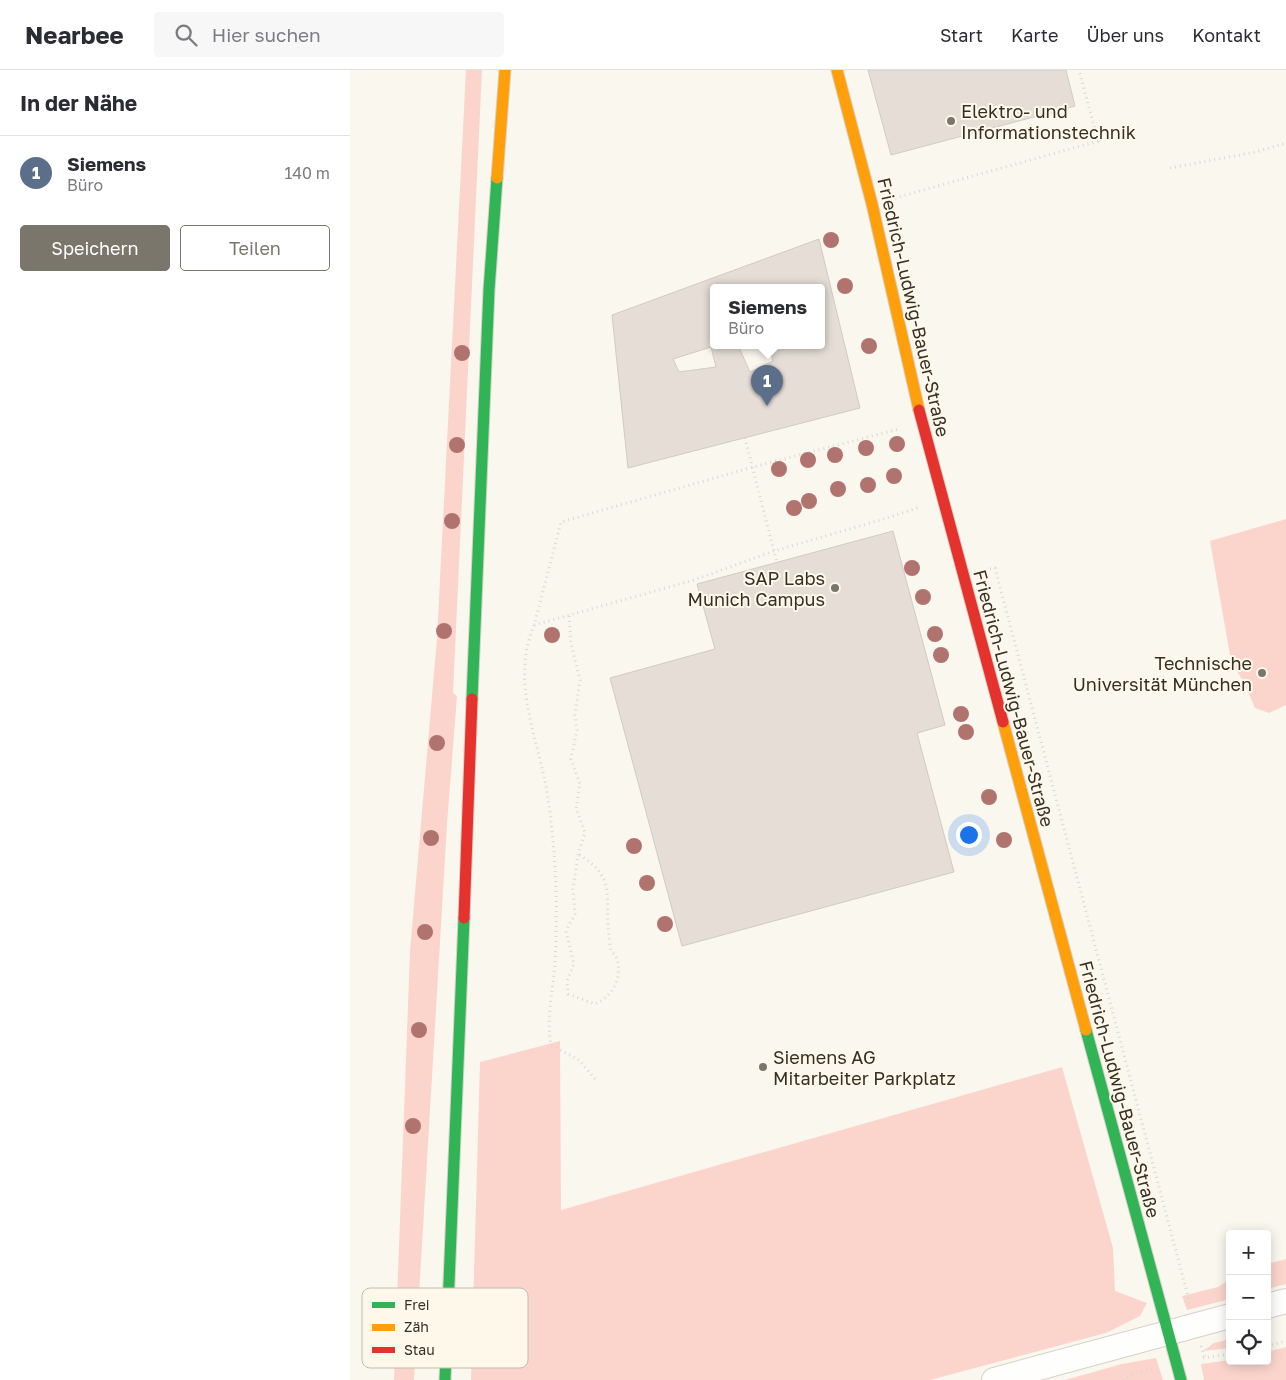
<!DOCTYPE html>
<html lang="de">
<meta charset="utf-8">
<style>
:root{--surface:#fff;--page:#f7f7f7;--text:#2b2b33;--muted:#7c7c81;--line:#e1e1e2;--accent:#7b766b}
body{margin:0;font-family:"Golos Text",sans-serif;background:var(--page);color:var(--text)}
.controls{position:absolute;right:15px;bottom:15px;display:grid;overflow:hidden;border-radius:5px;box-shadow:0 2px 12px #0003}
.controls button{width:45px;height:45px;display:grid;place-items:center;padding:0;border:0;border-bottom:1px solid var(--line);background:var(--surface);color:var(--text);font:25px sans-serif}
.you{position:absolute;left:618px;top:764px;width:18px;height:18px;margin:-12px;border:4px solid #fff;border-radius:50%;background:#1a73e8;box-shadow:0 0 0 8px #1a73e833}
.badge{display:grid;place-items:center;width:32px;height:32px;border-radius:50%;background:var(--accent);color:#fff;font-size:16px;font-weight:700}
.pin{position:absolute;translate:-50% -41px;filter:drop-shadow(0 1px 2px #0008)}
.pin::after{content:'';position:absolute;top:26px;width:18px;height:15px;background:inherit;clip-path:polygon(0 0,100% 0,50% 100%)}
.popup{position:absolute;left:360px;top:214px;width:115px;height:65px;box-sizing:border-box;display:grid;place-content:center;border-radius:5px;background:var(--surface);filter:drop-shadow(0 1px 4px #0005);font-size:16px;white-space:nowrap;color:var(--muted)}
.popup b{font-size:19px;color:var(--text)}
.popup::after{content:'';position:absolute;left:50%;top:100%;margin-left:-10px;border:10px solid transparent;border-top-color:var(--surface)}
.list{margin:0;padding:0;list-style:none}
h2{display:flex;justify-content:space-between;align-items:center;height:65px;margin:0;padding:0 20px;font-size:21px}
h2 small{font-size:16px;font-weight:400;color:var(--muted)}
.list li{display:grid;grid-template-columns:32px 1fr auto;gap:15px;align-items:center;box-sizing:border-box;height:75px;padding:0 20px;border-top:1px solid var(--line)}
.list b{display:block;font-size:19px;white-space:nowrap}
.list p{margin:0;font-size:16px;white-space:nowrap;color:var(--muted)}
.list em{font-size:16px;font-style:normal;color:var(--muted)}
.actions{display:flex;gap:10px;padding:15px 20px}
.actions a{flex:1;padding:11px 0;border:1px solid var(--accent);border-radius:5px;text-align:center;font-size:18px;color:var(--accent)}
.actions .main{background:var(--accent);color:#fff}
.icon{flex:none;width:28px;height:28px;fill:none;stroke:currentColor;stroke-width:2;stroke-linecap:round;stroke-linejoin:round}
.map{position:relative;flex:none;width:936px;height:1310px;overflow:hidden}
header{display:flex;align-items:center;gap:30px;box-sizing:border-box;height:70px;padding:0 25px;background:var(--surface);border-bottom:1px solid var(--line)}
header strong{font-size:24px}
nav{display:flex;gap:28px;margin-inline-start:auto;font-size:18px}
.search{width:350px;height:45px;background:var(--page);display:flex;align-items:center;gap:12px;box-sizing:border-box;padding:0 18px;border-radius:5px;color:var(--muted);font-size:19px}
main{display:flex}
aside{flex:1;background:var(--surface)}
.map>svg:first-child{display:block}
.green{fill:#fbd5cc}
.building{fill:#e5ddd6;stroke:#d2cac3;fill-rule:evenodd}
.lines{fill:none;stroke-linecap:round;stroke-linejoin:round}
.street-casing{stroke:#d6d1c8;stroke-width:26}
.fast-casing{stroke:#d6d1c8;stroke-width:13}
.slow-casing{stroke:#d6d1c8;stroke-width:13}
.jam-casing{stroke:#d6d1c8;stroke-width:13}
.path{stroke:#d9d8d5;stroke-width:3;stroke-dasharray:1 4;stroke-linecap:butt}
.street{stroke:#fefefd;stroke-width:24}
.fast{stroke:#30b455;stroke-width:11}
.slow{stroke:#ff9f0a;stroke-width:11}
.jam{stroke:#e5322d;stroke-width:11}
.tree{fill:#b1736d}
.poi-dot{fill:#7b766b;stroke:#fef8eb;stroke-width:2}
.labels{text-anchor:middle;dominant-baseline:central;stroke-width:4;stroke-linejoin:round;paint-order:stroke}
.poi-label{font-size:18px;fill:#363024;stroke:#fef8eb;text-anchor:start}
.street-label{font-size:18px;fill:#363024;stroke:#fef8eb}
.key{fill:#fef8eb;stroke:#c2bcaf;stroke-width:1}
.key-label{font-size:14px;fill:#363024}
</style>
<header>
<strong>Nearbee</strong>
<div class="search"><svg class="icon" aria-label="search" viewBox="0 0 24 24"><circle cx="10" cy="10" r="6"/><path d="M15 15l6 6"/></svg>Hier suchen</div>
<nav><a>Start</a><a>Karte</a><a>Über uns</a><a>Kontakt</a></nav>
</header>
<main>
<aside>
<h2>In der Nähe<small></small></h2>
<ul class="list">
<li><span class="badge" style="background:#5c6f8a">1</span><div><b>Siemens</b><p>Büro</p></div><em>140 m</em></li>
</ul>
<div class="actions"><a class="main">Speichern</a><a>Teilen</a></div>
</aside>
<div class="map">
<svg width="936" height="1310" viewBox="0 0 936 1310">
<rect width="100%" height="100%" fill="#faf7ef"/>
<path class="green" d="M116 0H132L103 623 107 626 97 754 64 1310H44L60 881 87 568Z
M936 449V635L919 643 905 638 895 615 881 591 860 471Z
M210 971 211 1140 712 997 763 1178 765 1221 797 1233 790 1246 756 1263 580 1310H121L130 992Z
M936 1189V1214L917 1219V1194Z
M880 1209V1229L837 1240 832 1226 868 1217Z
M880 1269V1278L853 1281 864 1273Z
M936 1277V1310H854L851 1294 880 1290 917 1291V1282Z
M806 1288 813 1310H715L772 1294Z"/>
<path class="building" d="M518 0H716L725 36 541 85Z
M469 169 510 338 278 398 262 245ZM363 217H471V275H419L423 291 400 302 388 275H363ZM361 277 366 297 329 302 323 289Z
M543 461 595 655 567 663 604 802 332 876 260 608 365 579 347 514Z"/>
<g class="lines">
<g class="street-casing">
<path id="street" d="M917 1236 936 1231
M644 1310 880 1246"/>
</g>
<g class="fast-casing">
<path id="fast" d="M122 629 139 220 147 108
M736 960 831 1310
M95 1310 114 848"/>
</g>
<g class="slow-casing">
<path id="slow" d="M487 0 522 134 569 340
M147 108 155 0
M653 652 736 960"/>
</g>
<g class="jam-casing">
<path id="jam" d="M569 340 653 652
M114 848 122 629"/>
</g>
<path class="path" d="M820 98 906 82 936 73
M545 128 748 71 729 0
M395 368 427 493
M635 500 645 498 840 1234
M219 546 221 574 230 610 225 645 227 660 221 689 230 714 226 739 235 762 228 784 223 819 225 844 216 861 224 894 217 911 218 924 245 934C262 927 273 908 267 889 266 886 263 884 261 880 260 876 259 869 259 865 254 826 268 808 228 784
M184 555 344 510 424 481 537 448 570 437
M245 1009 229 990 201 975C196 949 203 920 205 893 207 853 207 811 203 771 201 751 199 731 195 711 184 660 162 606 184 556L211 452 403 397 549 359
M851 1276 855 1288
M917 1276 936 1271
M853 1288 880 1284
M773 1310 779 1306 803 1299"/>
<use href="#street" class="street"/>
<use href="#fast" class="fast"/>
<use href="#slow" class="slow"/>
<use href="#jam" class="jam"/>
</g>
<g class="tree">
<circle cx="481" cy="170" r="8"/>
<circle cx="495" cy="216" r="8"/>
<circle cx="519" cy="276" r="8"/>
<circle cx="112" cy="283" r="8"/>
<circle cx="547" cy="374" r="8"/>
<circle cx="107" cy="375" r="8"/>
<circle cx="516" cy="378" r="8"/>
<circle cx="485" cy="385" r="8"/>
<circle cx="458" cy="390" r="8"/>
<circle cx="429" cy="399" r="8"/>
<circle cx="544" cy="406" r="8"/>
<circle cx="518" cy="415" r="8"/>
<circle cx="488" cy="419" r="8"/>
<circle cx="459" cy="431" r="8"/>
<circle cx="444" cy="438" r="8"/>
<circle cx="102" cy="451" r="8"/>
<circle cx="562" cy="498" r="8"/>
<circle cx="573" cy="527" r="8"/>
<circle cx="94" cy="561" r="8"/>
<circle cx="585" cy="564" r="8"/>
<circle cx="202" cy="565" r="8"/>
<circle cx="591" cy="585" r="8"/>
<circle cx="611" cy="644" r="8"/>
<circle cx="616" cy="662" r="8"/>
<circle cx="87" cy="673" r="8"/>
<circle cx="639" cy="727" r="8"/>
<circle cx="81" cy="768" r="8"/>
<circle cx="654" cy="770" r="8"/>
<circle cx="284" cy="776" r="8"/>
<circle cx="297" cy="813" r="8"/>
<circle cx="315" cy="854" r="8"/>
<circle cx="75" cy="862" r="8"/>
<circle cx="69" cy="960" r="8"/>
<circle cx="63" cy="1056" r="8"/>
</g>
<g class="poi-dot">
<circle cx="601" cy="51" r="5"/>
<circle cx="485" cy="518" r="5"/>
<circle cx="912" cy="603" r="5"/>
<circle cx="413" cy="997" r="5"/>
</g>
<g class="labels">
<g class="poi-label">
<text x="611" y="41">Elektro- und<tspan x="611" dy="21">Informationstechnik</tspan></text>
<text x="475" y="508" text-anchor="end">SAP Labs<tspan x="475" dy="21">Munich Campus</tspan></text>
<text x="902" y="593" text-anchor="end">Technische<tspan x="902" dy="21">Universität München</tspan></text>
<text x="423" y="987">Siemens AG<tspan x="423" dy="21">Mitarbeiter Parkplatz</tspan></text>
</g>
<g class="street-label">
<text transform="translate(564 237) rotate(77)">Friedrich-Ludwig-Bauer-Straße</text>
<text transform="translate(664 628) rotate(75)">Friedrich-Ludwig-Bauer-Straße</text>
<text transform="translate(770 1019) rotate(75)">Friedrich-Ludwig-Bauer-Straße</text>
</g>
</g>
<rect x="12" y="1218" width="166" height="80" rx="8" class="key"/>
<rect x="22" y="1232" width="23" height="6" fill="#30b455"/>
<rect x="22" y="1254" width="23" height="7" fill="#ff9f0a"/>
<rect x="22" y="1277" width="23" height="6" fill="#e5322d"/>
<g class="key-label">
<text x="54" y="1240">Frei</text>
<text x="54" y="1262">Zäh</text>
<text x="54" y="1285">Stau</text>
</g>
</svg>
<div class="controls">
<button>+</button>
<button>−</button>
<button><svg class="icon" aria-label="locate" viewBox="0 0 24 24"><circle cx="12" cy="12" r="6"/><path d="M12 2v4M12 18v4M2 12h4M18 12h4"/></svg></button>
</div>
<div class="you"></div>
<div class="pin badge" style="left:417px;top:336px;background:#5c6f8a">1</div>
<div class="popup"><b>Siemens</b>Büro</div>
</div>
</main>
